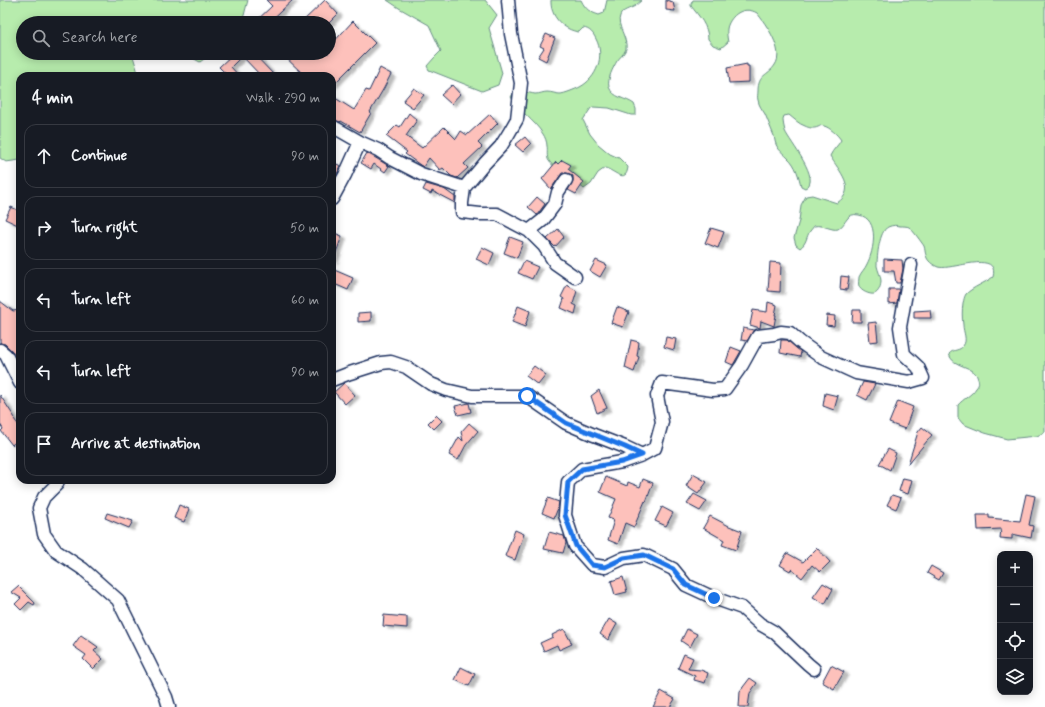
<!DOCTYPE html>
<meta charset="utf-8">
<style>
:root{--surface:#171b24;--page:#242831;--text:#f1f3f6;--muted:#9ea1a6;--line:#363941}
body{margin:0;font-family:Mynerve,sans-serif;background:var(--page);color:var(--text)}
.controls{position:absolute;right:12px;bottom:12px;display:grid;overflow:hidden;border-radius:8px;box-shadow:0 2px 10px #0003}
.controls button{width:36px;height:36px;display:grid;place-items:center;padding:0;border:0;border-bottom:1px solid var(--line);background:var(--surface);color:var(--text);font:20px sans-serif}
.stop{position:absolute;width:12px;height:12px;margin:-9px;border:3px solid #1a73e8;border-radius:50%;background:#fff}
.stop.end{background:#1a73e8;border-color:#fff;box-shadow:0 1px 4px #0008}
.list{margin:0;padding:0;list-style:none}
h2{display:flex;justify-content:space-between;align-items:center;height:52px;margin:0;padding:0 16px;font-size:17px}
h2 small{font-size:13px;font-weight:400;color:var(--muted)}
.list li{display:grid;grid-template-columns:26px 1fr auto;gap:12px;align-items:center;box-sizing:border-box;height:64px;margin:0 8px 8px;padding:0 8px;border:1px solid var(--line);border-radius:12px}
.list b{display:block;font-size:15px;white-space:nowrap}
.list em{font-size:13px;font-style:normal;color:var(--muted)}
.icon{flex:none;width:22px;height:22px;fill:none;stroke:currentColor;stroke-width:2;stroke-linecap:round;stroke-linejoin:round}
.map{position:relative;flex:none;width:1045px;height:707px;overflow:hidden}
.search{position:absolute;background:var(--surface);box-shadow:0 2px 10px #0003;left:16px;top:16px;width:320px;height:44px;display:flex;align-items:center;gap:10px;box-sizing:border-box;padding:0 14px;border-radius:22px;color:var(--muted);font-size:15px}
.panel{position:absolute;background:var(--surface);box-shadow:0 2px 10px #0003;left:16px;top:72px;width:320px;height:412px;border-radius:12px}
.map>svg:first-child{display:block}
.green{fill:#b7ecad;stroke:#698e86}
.building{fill:#fdc1bb;stroke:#1b2f5e;filter:url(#shadow)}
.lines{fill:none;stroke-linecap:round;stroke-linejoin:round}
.minor-casing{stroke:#1b2f5e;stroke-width:15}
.minor{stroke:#fff;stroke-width:12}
.route{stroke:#1a73e8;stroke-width:5}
</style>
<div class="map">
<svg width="1045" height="707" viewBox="0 0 1045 707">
<defs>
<filter id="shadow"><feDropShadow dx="4.5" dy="2.5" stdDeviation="1" flood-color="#0004"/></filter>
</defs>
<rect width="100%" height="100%" fill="#fff"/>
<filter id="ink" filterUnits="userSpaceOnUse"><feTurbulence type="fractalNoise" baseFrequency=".025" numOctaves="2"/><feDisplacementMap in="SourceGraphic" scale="8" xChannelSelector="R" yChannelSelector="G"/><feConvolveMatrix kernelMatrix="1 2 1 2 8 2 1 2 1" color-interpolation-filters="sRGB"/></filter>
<g filter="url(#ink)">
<path class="green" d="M0 0H248L242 23H23V53H132L139 76H20V160L6 162 0 158Z
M387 0H485L497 15 489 28 502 73 498 85 482 91 429 70 427 66 434 58 441 51 429 25 399 8Z
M551 0H581C586 10 590 12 599 15L604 13 607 0H642C640 2 637 4 635 6 630 9 622 10 620 16 616 25 628 38 626 49 624 54 620 57 617 61 613 68 607 79 609 87 613 98 626 98 634 104L636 109V115H631L609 108 593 107 591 108 583 120 590 134 598 144 610 154 619 158 628 167C626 185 614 170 605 168L598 173 591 184 584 189C579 185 575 181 571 177 564 170 554 169 549 161 546 157 548 150 547 146 547 142 545 137 543 134 534 120 519 111 511 97L514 92C521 90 528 93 535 94 540 94 543 92 547 92 552 92 556 94 560 94 564 94 576 89 580 87 597 78 605 56 596 39 593 33 590 29 583 28L579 32C563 30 550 16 551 0Z
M693 0H1045V432L1037 436 1007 439 985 433 963 424 958 418V405C963 399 972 395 976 388 979 385 979 382 978 379 976 365 952 368 949 354 953 349 960 351 963 346 968 340 963 332 963 325 962 318 962 310 963 303 964 300 964 297 966 294 973 287 985 283 993 277 1000 249 951 271 938 267 933 265 927 261 926 255 925 253 925 249 924 246 922 243 912 229 909 227 907 226 903 226 900 226 897 225 892 225 888 227 879 231 877 257 877 266 878 271 881 276 881 281 881 285 879 293 874 294 870 295 860 291 859 286 858 284 859 279 859 277 861 272 865 269 867 264 874 251 880 219 859 215 846 212 847 224 838 229 832 231 823 224 814 226 814 226 811 230 810 231 806 237 807 243 800 248L796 245 794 238 799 221 801 205 806 196 812 195 837 203C858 189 839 171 830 156 833 149 838 146 841 140 838 135 829 127 824 126 820 125 821 126 818 127 814 129 809 128 805 126 799 124 794 119 789 115L784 116 783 119C783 123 784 127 785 131 789 141 823 181 805 188L801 186C799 177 796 165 788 158 785 155 781 152 778 148 775 144 775 140 774 136 771 129 768 121 765 114 762 109 759 106 758 100 757 97 758 94 758 91 758 74 768 76 775 65 785 51 766 24 757 13 745 6 733 13 728 25 726 30 727 37 728 42L721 48 713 45 708 39C708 26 699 16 691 6V4Z
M183 53H212L200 62Z"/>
<path class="building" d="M266 0H293L268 23H254L272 6Z
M325 0 338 14 329 23H301Z
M666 0 673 2 675 11 666 10Z
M353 21 375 43 332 86V76H305L281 53H329V47Z
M546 34 555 38 546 61 538 57 544 48 540 46Z
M234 53H253L275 76H261L242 56 231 67 239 76H228L219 67Z
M747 64V66H749V82L729 83 727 68Z
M380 68 391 74 384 88 370 112 371 113 360 132 341 121 340 122 332 119V96L354 110 366 90 369 91Z
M452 85 460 94 451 104 441 95Z
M414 88 424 95 413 108 403 101Z
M409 113 417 120 406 136 422 148 444 127 456 139 461 131 467 135 490 114 498 123 478 143 482 147 464 164 468 168 457 178 451 176 443 168 440 170 429 158 423 167 420 165 405 154 407 152 386 136 397 125 400 127Z
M525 137 531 144 523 152 515 145Z
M367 153 374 157 389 166 385 172 374 164 371 169 361 163Z
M562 160 571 165 568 169 584 182 576 194 568 190 573 181V176L570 174 566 173H562L560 176 551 189 542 179 556 162 558 164Z
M332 162 341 166 332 183Z
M426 184 444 189 455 197V203L432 191 431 194 423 190Z
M537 197 545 204 537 215 528 207Z
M11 207 20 211V226L5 219Z
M711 228 724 232 718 248 705 243Z
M558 229 564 237 555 247 547 239Z
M332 232 342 236 333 261 332 260Z
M510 237 523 242 517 258 504 253Z
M482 247 494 253 489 265 476 259Z
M884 259 902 260 903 269 900 283H896L894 271H884Z
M596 260 607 265 600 277 590 271Z
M524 261 538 267 532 279 518 273Z
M770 262 781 263 780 292 768 291Z
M332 269 353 278 348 290 332 283Z
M841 276 849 277 847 290 840 289Z
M567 285 577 291 573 304 577 306 575 314 561 308 564 299 561 297Z
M889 289H899L897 303 889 304Z
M0 301 13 311 20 310V359L15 357 12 351 5 344 0 343Z
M768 302 777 305 775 315H776L774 326 761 321 760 328 750 325 753 310 767 312Z
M518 306 530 311 525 327 512 322Z
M617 307 629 312 623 327 611 323Z
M853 310H861V322H852Z
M930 310 931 318H914V311Z
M371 312V321L358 322V313Z
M827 315 835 316 834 326 826 325Z
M876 322 878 341 870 342 868 323Z
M743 328 754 330 747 341 741 340Z
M666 337 676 339 674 350 664 347Z
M631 340 639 342 637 356 639 357 634 372 625 368Z
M781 340H787L801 352 800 357 780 353Z
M731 347 741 351 733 365 726 362Z
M534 366 546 375 538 385 526 376Z
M863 382 875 384 867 400 857 395Z
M344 383 355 395 345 404 334 392Z
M599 390 607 408 597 413 591 396Z
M825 393 838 396 834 410 823 406Z
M0 395 15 418 14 419 20 427V438L12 445 1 431 3 429 0 424Z
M898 401 913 407 905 429 889 423Z
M469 403 471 412 458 415 455 406Z
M436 415 442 421 434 429 428 423Z
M469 423 478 431 466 445 458 460 449 455 459 437 463 441 461 432Z
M922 427 932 435 908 464 918 432Z
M888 449 896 453 890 470 879 464Z
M693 474 707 482 698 494 686 486Z
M606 477 627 486 628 482 640 487 643 479 653 483 646 502 645 501 634 527 625 523 618 544 608 540 614 520 608 518 616 499 600 492Z
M903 478 912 480 908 494 899 491Z
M694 494 707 501 700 511 687 504Z
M1026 494 1035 496 1029 525 1033 526 1031 538 1012 534V539L1000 538 1001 529 978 530 977 515H989V518L1020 521Z
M892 495 901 498 896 509 887 505Z
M548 498 559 502 558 508 554 518 542 513Z
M179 505 189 509 184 522 174 518Z
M662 507 673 513 666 526 655 521Z
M107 513 133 521 129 528 105 518Z
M710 516 729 526 742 531 736 550 722 545 724 540 703 528Z
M515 530 524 534 515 560 505 556Z
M549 532 564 536 566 543 563 553 544 549Z
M817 548 830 562 820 572 812 565 802 578 791 569 790 571 780 565 787 553 803 562Z
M931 566 943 573 939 580 927 573Z
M623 577 627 592 615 595 611 581Z
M823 583 833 589 825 604 813 597Z
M18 586 35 603 34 605 29 602 21 610 15 604 21 598 11 592Z
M384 615 407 617V628L383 626Z
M609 619 617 624 608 640 600 634Z
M564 629 572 644 559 650 557 645 544 651 540 643 553 637 552 635Z
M687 629 697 634 690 647 681 641Z
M81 635 98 647 94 651 103 659 93 669 83 659 86 655 73 646Z
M684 654 693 658 688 669 701 670 708 673 705 683 694 680 695 676 678 668Z
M831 665 844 672 834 689 822 682Z
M461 667 475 674 469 686 455 680Z
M750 678 757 683 750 693 748 707H739L740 691Z
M661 691 675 699 670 707H653Z"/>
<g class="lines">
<g class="minor-casing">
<path id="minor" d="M332 126 360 142 345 175 332 199
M360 142 378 150 390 158 421 174 464 188 485 163 501 146 509 133 517 119 521 83 511 34 508 0
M464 188 462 203V212L480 214H497L529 231 544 246 555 263 575 277
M529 231 543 220 555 204 558 192 566 180
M0 350 6 355 20 383
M332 380 350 373 381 363 391 362 406 367 431 384 446 390 472 396H527L566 423 594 435 625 447 642 455 622 462 582 469 568 482 565 515 575 546 592 565 605 567 624 558 644 555 673 569 686 585 714 598 742 608 760 624 774 632 808 664 814 669
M642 455 655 448 662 422 657 396 662 383 713 390 725 389 742 365 758 336 774 334 781 332 790 333 800 342 821 357 856 373 909 382 923 378 918 367 904 354 900 327 911 265
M58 480 57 484 44 497 39 508 44 534 56 551 83 569 118 600 166 697 169 707"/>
</g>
<use href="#minor" class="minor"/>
</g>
</g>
<g class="lines" filter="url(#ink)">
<path class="route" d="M527 396 566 423 625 447 642 455 622 462 582 469 568 482 565 515 576 546 592 565 605 567 624 558 644 555 673 569 686 585 714 598"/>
</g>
</svg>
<div class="controls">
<button>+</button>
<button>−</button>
<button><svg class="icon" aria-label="locate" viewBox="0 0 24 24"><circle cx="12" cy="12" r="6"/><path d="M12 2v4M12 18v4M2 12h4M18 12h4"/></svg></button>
<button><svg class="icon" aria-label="layers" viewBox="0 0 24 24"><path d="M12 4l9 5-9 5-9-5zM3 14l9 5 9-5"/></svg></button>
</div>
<div class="stop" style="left:527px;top:396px"></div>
<div class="stop end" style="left:714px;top:598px"></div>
<div class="search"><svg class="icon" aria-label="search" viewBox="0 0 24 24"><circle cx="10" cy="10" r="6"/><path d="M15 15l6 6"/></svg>Search here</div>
<section class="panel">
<h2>4 min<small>Walk · 290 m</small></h2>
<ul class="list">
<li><svg class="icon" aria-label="ahead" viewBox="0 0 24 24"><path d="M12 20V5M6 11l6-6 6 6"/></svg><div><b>Continue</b></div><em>90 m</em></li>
<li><svg class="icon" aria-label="right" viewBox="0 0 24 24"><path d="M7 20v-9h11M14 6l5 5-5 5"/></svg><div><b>Turn right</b></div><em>50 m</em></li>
<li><svg class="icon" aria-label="left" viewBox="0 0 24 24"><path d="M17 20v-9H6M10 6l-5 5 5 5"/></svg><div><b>Turn left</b></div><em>60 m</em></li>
<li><svg class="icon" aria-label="left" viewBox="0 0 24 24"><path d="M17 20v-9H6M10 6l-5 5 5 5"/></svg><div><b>Turn left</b></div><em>90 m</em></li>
<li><svg class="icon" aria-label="arrive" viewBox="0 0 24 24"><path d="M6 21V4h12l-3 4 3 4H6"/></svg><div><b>Arrive at destination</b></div></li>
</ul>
</section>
</div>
